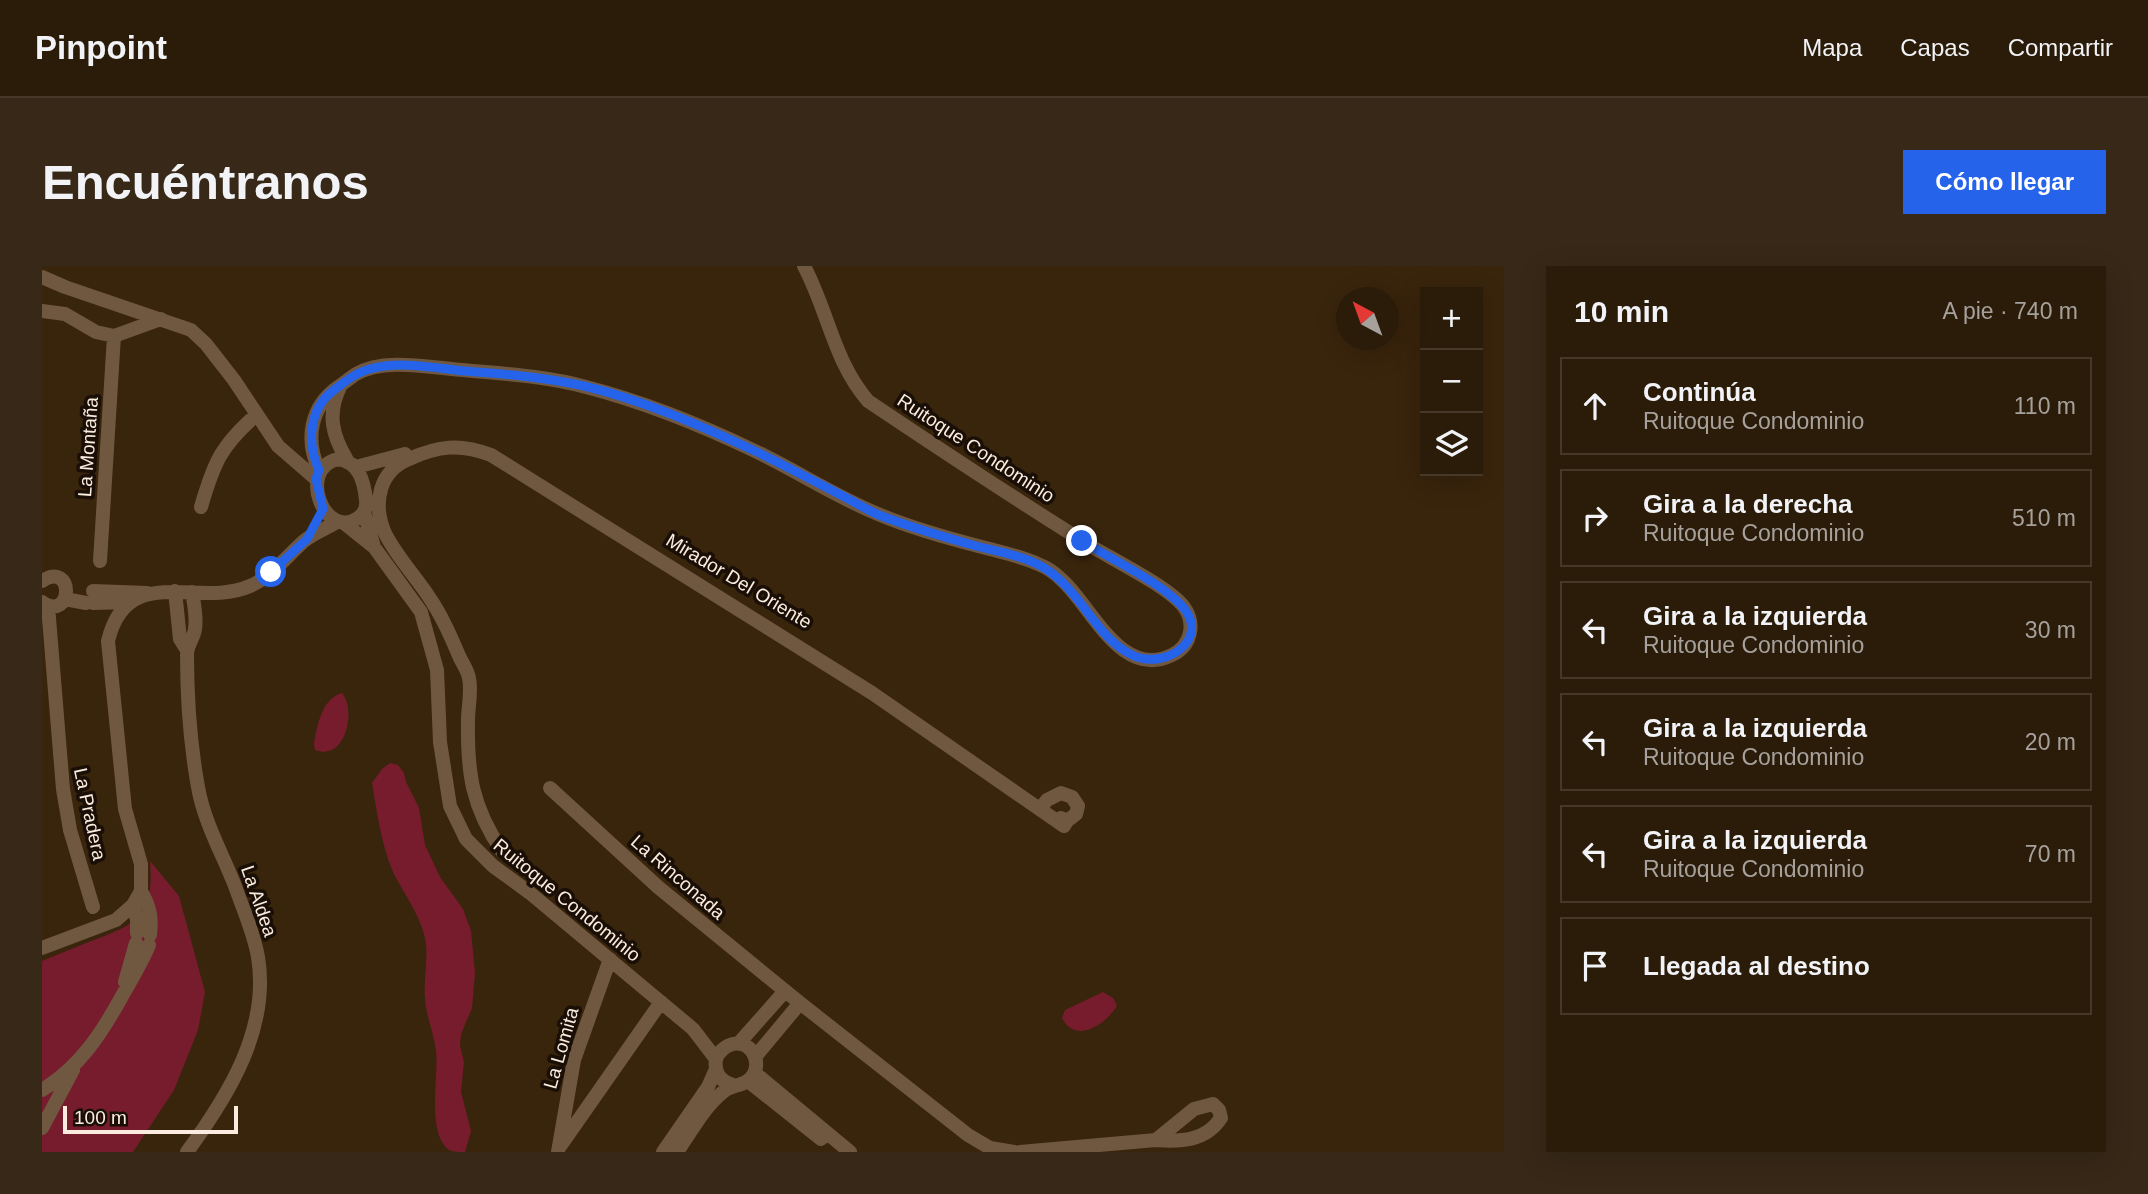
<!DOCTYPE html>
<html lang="es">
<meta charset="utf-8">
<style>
:root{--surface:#2b1b09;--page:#372817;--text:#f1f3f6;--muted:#a6a19c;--line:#47392a;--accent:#2563eb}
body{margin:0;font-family:Helvetica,sans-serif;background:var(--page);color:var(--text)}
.controls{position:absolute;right:21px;top:21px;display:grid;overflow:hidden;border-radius:0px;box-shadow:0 7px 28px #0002}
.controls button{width:63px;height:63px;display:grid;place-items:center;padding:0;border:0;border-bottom:2px solid var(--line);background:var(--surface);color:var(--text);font:35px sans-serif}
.compass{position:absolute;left:1294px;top:21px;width:63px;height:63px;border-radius:50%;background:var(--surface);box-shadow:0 7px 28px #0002;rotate:319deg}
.scale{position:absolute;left:21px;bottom:18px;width:175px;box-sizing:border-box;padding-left:7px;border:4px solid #fbecdf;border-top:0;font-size:19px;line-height:24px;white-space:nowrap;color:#fbecdf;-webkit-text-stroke:5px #190f06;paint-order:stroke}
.stop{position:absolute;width:21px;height:21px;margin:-16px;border:5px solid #2563eb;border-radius:50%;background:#fff}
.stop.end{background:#2563eb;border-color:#fff;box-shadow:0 2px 7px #0008}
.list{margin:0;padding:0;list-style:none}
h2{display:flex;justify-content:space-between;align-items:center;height:91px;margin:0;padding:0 28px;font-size:30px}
h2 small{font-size:23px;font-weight:400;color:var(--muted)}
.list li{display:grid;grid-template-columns:46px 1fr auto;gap:21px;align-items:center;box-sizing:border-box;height:98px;margin:0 14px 14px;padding:0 14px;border:2px solid var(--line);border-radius:0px}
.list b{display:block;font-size:26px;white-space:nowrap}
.list p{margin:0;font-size:23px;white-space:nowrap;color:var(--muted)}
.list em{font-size:23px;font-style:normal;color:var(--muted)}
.icon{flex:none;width:38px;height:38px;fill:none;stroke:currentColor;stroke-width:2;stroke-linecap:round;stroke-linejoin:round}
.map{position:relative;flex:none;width:1462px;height:886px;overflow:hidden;border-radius:0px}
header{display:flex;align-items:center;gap:42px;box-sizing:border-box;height:98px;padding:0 35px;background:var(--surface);border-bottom:2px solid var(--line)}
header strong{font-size:33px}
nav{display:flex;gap:38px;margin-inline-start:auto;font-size:24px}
.intro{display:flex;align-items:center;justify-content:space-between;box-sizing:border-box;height:168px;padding:0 42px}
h1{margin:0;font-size:49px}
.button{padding:18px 32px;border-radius:0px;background:var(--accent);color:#fff;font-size:24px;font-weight:700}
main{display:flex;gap:42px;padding:0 42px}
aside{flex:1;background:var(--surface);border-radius:0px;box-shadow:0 7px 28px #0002}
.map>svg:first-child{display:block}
.green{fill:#771c2d}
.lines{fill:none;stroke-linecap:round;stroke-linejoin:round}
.minor{stroke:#705840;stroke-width:14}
.route{stroke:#2563eb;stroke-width:9}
.labels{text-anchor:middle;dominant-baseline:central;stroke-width:7;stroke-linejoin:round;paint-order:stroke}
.street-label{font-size:19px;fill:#fbecdf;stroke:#190f06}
</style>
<header>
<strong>Pinpoint</strong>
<nav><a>Mapa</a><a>Capas</a><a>Compartir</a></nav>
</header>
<div class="intro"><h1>Encuéntranos</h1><a class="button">Cómo llegar</a></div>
<main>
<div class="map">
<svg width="1462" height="886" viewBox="0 0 1462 886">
<rect width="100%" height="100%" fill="#39240c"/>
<path class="green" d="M300 427C315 445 303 496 273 484L272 478C275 460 280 432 300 427Z
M348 497 356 499 362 507 364 516 377 542 383 579 398 611 421 643 429 665 433 707 430 742 419 768 418 780 422 796 419 826 429 865 423 886C417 886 412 886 407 884 384 866 397 810 394 785 392 767 384 750 383 732 381 711 388 690 382 668 376 646 361 626 351 606 339 578 335 546 330 517L340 503Z
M108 595 137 630 163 726 156 764 132 824 91 886H0V695C17 688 34 681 52 674 98 657 112 648 108 595Z
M1061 726 1071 732 1075 740C1064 758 1034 779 1020 752L1023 744Z"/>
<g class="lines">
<path class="minor" d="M0 11 23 21 149 64 164 78 192 114 236 180 274 213
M0 45 23 48 54 66 72 70 119 53
M298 121C285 148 290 169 305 194
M296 193C317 196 322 215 324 234 325 241 322 248 316 252 283 275 254 203 296 193Z
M314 201 363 188
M277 204C263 174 268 141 296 121 302 117 308 112 314 108 343 91 389 102 421 104 462 108 504 110 544 121 602 136 659 159 713 185 755 205 794 231 836 248 869 262 905 272 940 281 958 286 979 290 996 298 1004 301 1014 308 1020 314 1050 341 1079 414 1130 389 1149 380 1154 358 1142 341 1125 319 1065 291 1039 274 967 229 896 182 826 135 792 96 786 45 762 0
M159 241C172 196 179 180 214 149
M322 246 332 281
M302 257 332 281 379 346 395 404 398 476 408 540 424 573 451 600 488 627 651 763 674 793
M58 295 72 70
M0 315C33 294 31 357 0 336
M51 325 105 327
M133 325 138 373 145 384
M23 333 44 337
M51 337 88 336
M6 340 21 523 28 564 51 641
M508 522 616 621 758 737 926 869 948 882 972 886
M1001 539 1005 534 1019 527 1030 531 1036 540 1034 548 1025 555 1019 552
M460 585C430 541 425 507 426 454 426 441 430 425 427 412 426 405 421 398 418 392 409 371 400 350 387 331 374 311 351 286 342 265 331 237 337 205 367 193 396 180 418 177 449 189L830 427 1022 560 1025 555
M99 625C108 640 110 652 108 669
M91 639 95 653V667
M0 682 74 654 91 639 99 625V598L83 543 66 375C85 295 156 343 208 320 229 311 245 290 262 275 272 267 285 262 295 256
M83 716 94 677
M697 777 743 725
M713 791 758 737
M713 807 808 886
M706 815 779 873
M0 824C37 802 59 768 79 732 89 714 99 698 107 679
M0 862 31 804
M519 879 619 736
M145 886C186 830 228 763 216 691 212 667 201 643 193 620 180 587 162 556 156 521 148 477 145 432 145 388 145 379 152 372 153 363 155 351 152 337 150 326
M516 886 532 794 568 693
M621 886 666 821 674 803
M635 886C649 866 662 841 681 826 690 818 701 821 709 812 715 805 716 795 711 787 701 770 680 778 674 793 672 807 678 815 691 819
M978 886 1114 874 1152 843 1171 838 1177 844 1179 852C1164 875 1139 876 1114 874"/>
</g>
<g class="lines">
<path class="route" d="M229 306 265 273 281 243 274 213 277 204C265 178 266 143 292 124 300 118 308 111 317 107 347 92 391 102 423 105 462 108 503 111 542 120 601 134 660 160 715 186 742 199 768 213 795 227 809 234 823 243 837 249 868 261 902 271 934 280 954 285 978 289 997 299 1038 320 1052 371 1090 389 1123 405 1170 373 1140 340 1118 316 1069 293 1040 275"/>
</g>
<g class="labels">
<g class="street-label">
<text transform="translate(46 181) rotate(-86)">La Montaña</text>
<text transform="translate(934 182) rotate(33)">Ruitoque Condominio</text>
<text transform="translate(697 315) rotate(31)">Mirador Del Oriente</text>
<text transform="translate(48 548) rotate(78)">La Pradera</text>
<text transform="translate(636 611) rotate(41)">La Rinconada</text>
<text transform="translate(525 634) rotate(39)">Ruitoque Condominio</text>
<text transform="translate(217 635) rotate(71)">La Aldea</text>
<text transform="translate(519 782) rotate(-74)">La Lomita</text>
</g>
</g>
</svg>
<div class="controls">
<button>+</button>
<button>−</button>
<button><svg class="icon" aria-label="layers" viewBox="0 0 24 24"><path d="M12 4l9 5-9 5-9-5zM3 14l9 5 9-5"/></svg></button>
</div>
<svg class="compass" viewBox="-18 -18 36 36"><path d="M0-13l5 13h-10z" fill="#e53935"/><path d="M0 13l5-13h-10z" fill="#a6a19c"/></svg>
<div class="scale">100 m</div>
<div class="stop" style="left:229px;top:306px"></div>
<div class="stop end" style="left:1040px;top:275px"></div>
</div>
<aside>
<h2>10 min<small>A pie · 740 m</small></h2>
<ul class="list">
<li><svg class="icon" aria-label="ahead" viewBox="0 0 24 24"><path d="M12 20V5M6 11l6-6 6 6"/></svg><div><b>Continúa</b><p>Ruitoque Condominio</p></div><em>110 m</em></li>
<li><svg class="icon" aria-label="right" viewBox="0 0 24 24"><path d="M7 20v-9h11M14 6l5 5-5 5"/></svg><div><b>Gira a la derecha</b><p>Ruitoque Condominio</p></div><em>510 m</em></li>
<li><svg class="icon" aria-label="left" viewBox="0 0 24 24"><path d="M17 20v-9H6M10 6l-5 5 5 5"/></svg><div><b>Gira a la izquierda</b><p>Ruitoque Condominio</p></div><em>30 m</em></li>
<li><svg class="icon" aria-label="left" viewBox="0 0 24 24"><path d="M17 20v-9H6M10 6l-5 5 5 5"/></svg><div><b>Gira a la izquierda</b><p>Ruitoque Condominio</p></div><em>20 m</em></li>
<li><svg class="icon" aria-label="left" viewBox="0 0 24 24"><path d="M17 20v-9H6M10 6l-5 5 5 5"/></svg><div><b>Gira a la izquierda</b><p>Ruitoque Condominio</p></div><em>70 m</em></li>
<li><svg class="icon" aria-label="arrive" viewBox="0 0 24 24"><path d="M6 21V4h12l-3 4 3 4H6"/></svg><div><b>Llegada al destino</b></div></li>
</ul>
</aside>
</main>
